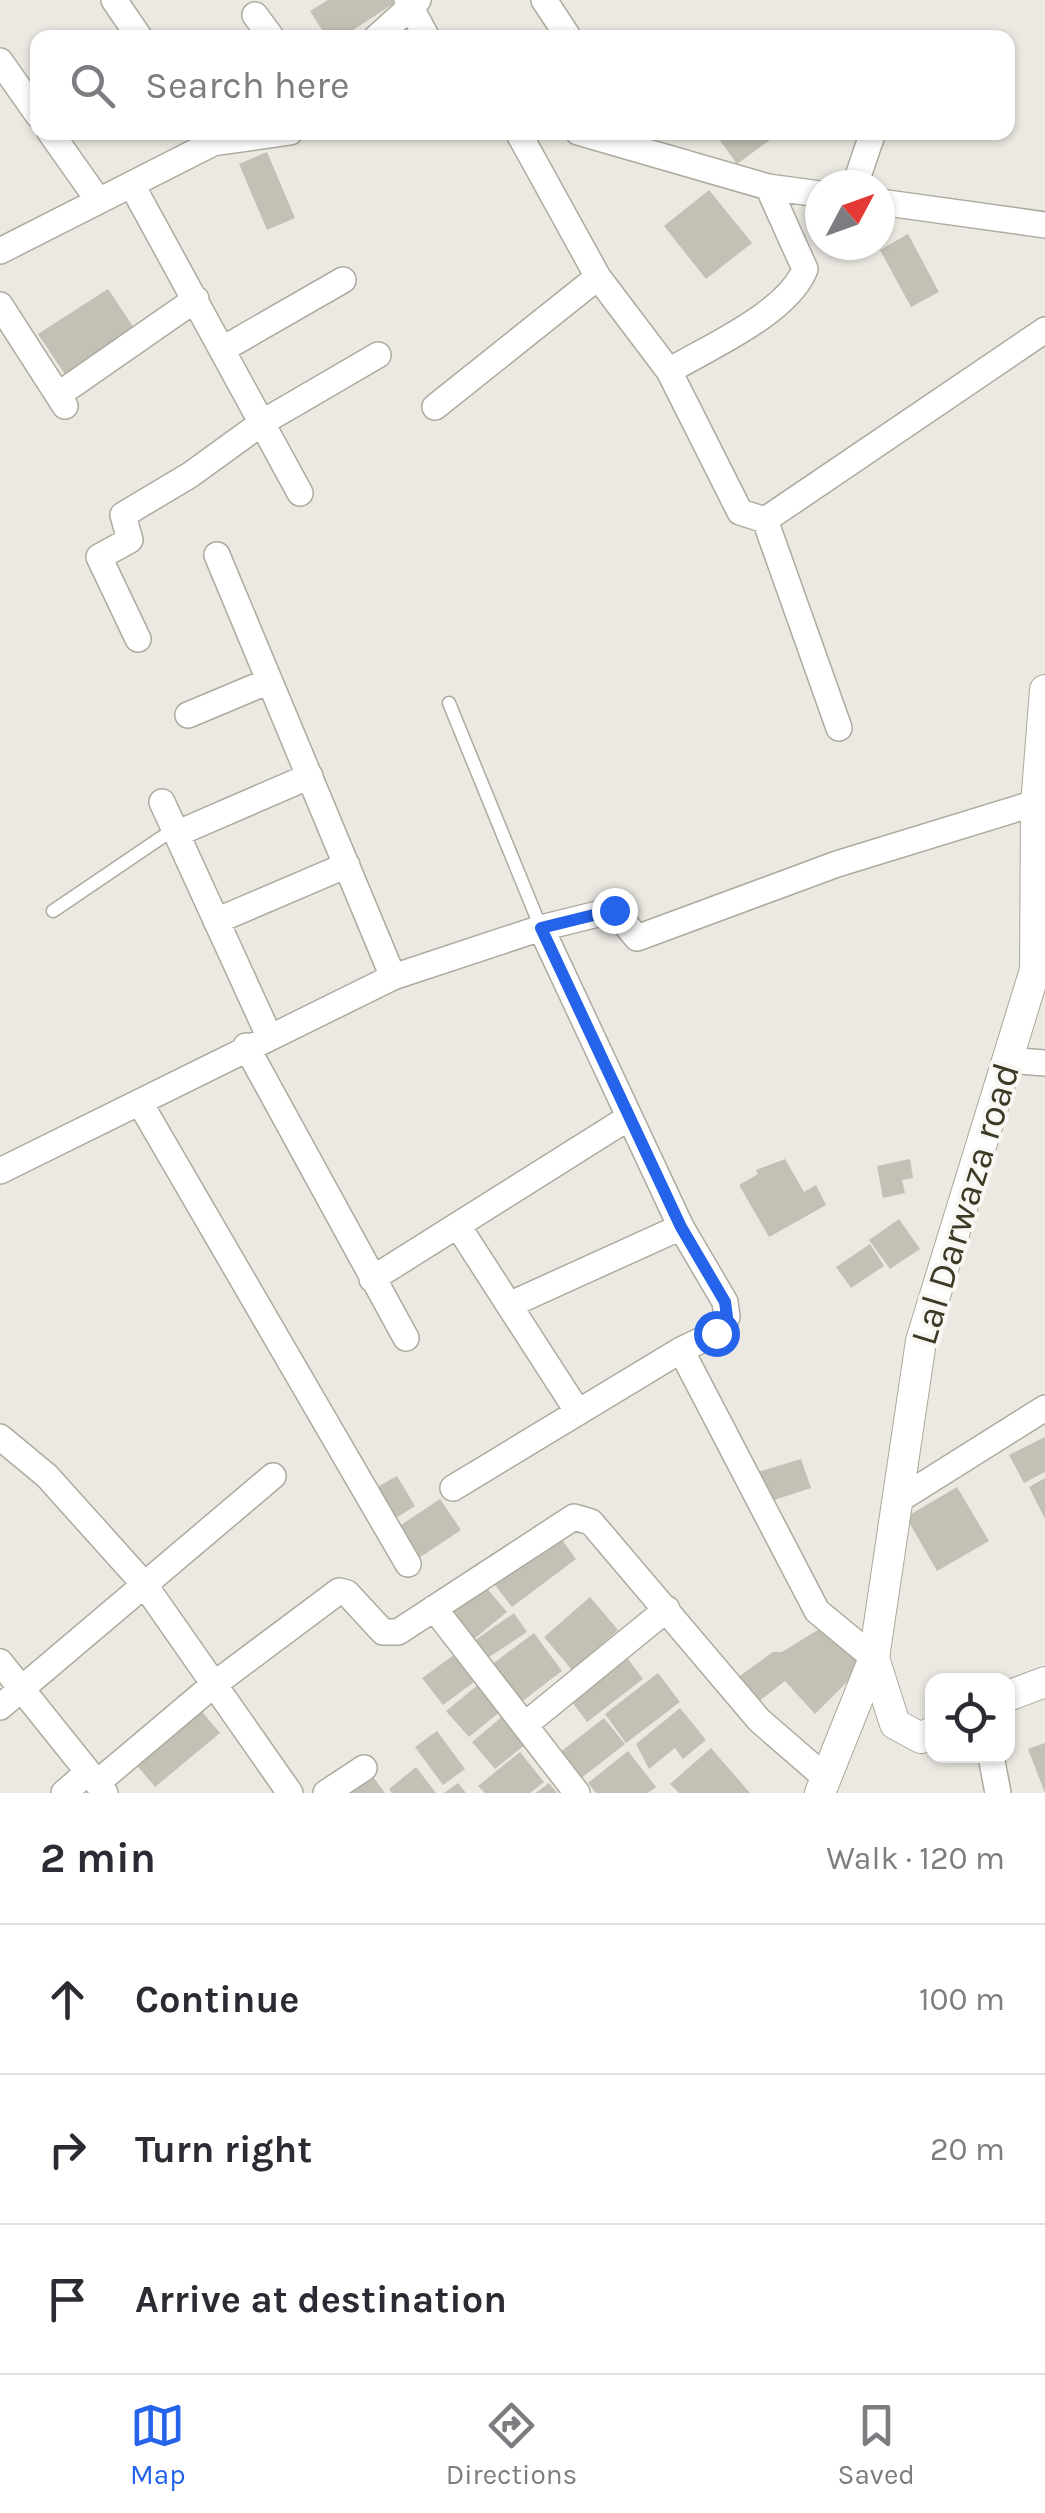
<!DOCTYPE html>
<meta charset="utf-8">
<style>
:root{--surface:#fff;--page:#f2f2f3;--text:#2b2b33;--muted:#7c7c81;--line:#e1e1e2;--accent:#2563eb}
body{margin:0;font-family:Karla,sans-serif;background:var(--page);color:var(--text)}
.controls{position:absolute;right:30px;bottom:30px;display:grid;overflow:hidden;border-radius:20px;box-shadow:0 2px 8px #0004}
.controls button{width:90px;height:90px;display:grid;place-items:center;padding:0;border:0;border-bottom:2px solid var(--line);background:var(--surface);color:var(--text);font:50px sans-serif}
.compass{position:absolute;left:805px;top:170px;width:90px;height:90px;border-radius:50%;background:var(--surface);box-shadow:0 2px 8px #0004;rotate:49deg}
.stop{position:absolute;width:30px;height:30px;margin:-22px;border:8px solid #2563eb;border-radius:50%;background:#fff}
.stop.end{background:#2563eb;border-color:#fff;box-shadow:0 2px 10px #0008}
.list{margin:0;padding:0;list-style:none}
h2{display:flex;justify-content:space-between;align-items:center;height:130px;margin:0;padding:0 40px;font-size:42px}
h2 small{font-size:32px;font-weight:400;color:var(--muted)}
.list li{display:grid;grid-template-columns:65px 1fr auto;gap:30px;align-items:center;box-sizing:border-box;height:150px;padding:0 40px;border-top:2px solid var(--line)}
.list b{display:block;font-size:38px;white-space:nowrap}
.list em{font-size:32px;font-style:normal;color:var(--muted)}
.icon{flex:none;width:55px;height:55px;fill:none;stroke:currentColor;stroke-width:2;stroke-linecap:round;stroke-linejoin:round}
.map{position:relative;flex:none;width:1045px;height:1793px;overflow:hidden}
.search{position:absolute;background:var(--surface);box-shadow:0 2px 8px #0004;left:30px;right:30px;top:30px;height:110px;display:flex;align-items:center;gap:25px;box-sizing:border-box;padding:0 35px;border-radius:20px;color:var(--muted);font-size:38px}
.sheet{height:580px;background:var(--surface)}
nav{display:flex;justify-content:space-around;align-items:center;box-sizing:border-box;height:140px;border-top:2px solid var(--line);background:var(--surface);font-size:28px;color:var(--muted)}
nav a{display:grid;justify-items:center;gap:5px}
nav .on{color:var(--accent)}
.map>svg:first-child{display:block}
.building{fill:#c3c0b5}
.lines{fill:none;stroke-linecap:round;stroke-linejoin:round}
.service-casing{stroke:#adaa9e;stroke-width:15}
.minor-casing{stroke:#adaa9e;stroke-width:28}
.tertiary-casing{stroke:#adaa9e;stroke-width:32}
.secondary-casing{stroke:#aca897;stroke-width:32}
.service{stroke:#fff;stroke-width:12}
.minor{stroke:#fff;stroke-width:25}
.tertiary{stroke:#fff;stroke-width:30}
.secondary{stroke:#fff;stroke-width:30}
.route{stroke:#2563eb;stroke-width:12}
.labels{text-anchor:middle;dominant-baseline:central;stroke-width:8;stroke-linejoin:round;paint-order:stroke}
.street-label{font-size:38px;fill:#3c3a24;stroke:#f8f7f3}
</style>
<div class="map">
<svg width="1045" height="1793" viewBox="0 0 1045 1793">
<rect width="100%" height="100%" fill="#ece9e3"/>
<path class="building" d="M328 0H399L341 38H327L310 11Z
M714 132H781L737 164Z
M267 152 295 218 267 230 239 164Z
M709 190 752 243 706 279 664 226Z
M908 234 939 292 911 307 880 250Z
M108 289 136 331 66 376 38 334Z
M785 1159 804 1192 816 1185 826 1205 769 1237 739 1185 758 1174 756 1170Z
M910 1159 913 1178 902 1180 905 1193 883 1198 877 1166Z
M899 1219 920 1249 890 1269 869 1240Z
M870 1244 884 1266 851 1288 836 1267Z
M1045 1437V1472L1024 1483 1009 1455Z
M801 1459 811 1488 768 1502 758 1472Z
M397 1476 415 1506 393 1520 374 1489Z
M1045 1478V1519L1029 1487Z
M957 1487 989 1541 937 1571 906 1517Z
M440 1499 461 1530 419 1558 398 1527Z
M557 1533 576 1559 512 1607 492 1581Z
M485 1586 507 1612 469 1643 448 1617Z
M590 1597 618 1630 572 1670 544 1637Z
M514 1613 527 1632 483 1661 471 1643Z
M829 1623 862 1667 815 1714 785 1681 749 1709 730 1683 773 1652H782Z
M534 1633 562 1671 520 1703 491 1665Z
M622 1651 643 1679 587 1722 566 1694Z
M454 1655 474 1682 443 1705 422 1678Z
M658 1673 680 1702 626 1743 605 1714Z
M479 1684 501 1711 469 1737 446 1711Z
M199 1708 220 1733 155 1787 134 1762Z
M680 1708 706 1740 683 1759 675 1748 649 1769 636 1744Z
M504 1715 527 1743 495 1769 472 1742Z
M604 1718 625 1744 575 1783 554 1757Z
M437 1731 465 1769 443 1785 415 1747Z
M1045 1743V1793L1028 1749Z
M711 1748 750 1793H679L670 1784Z
M628 1751 656 1787 648 1793H596L588 1783Z
M520 1752 544 1782 530 1793H485L478 1786Z
M416 1767 436 1793H392L389 1789Z
M371 1774 385 1793H343Z
M458 1783 466 1793H444Z
M549 1783 557 1793H536Z"/>
<g class="lines">
<g class="service-casing">
<path id="service" d="M449 703 541 928
M53 911 174 829"/>
</g>
<g class="minor-casing">
<path id="minor" d="M114 0 140 38
M407 0 427 38
M544 0 569 38
M255 15 272 38
M376 38 418 0
M0 61 38 115
M50 132 98 200
M518 132 598 277 669 371 740 512 765 520
M578 132 768 187 820 194
M855 185 873 132
M133 187 300 493
M880 202 1045 225
M0 251 213 143 290 132
M0 305 65 406
M223 349 343 280
M669 371C709 347 788 313 805 269L768 187
M58 395 196 299
M435 407 598 277
M217 555 393 977
M138 639 99 557 130 540 123 515 190 475 263 422 378 355
M188 715 269 681
M839 728 765 520 1045 330
M162 802 269 1036
M176 834 310 776
M216 921 347 865
M246 1046 406 1338
M1007 1060 1045 1063
M140 1103 408 1564
M0 1171 393 977 541 928 614 910 637 938 837 864 1045 800
M458 1226 578 1412
M372 1279 628 1118
M509 1305 681 1227
M681 1350 817 1611 874 1658
M0 1437 47 1476 144 1584 290 1793
M453 1488 681 1350 716 1333 727 1317 725 1302 681 1227 541 928
M897 1501 1045 1408
M434 1608 577 1793
M0 1662 105 1793
M0 1707 273 1476
M526 1724 667 1609
M991 1756 998 1793
M97 1783 212 1686 339 1591 347 1593 383 1632H398L574 1517 591 1522 759 1720 827 1779
M64 1793 88 1772
M326 1793 364 1768"/>
</g>
<g class="tertiary-casing">
<path id="tertiary" d="M874 1658 895 1724 921 1738 932 1732
M1008 1696 1045 1682"/>
</g>
<g class="secondary-casing">
<path id="secondary" d="M820 1793 874 1658 921 1341 1035 970 1036 805 1045 690"/>
</g>
<use href="#service" class="service"/>
<use href="#minor" class="minor"/>
<use href="#tertiary" class="tertiary"/>
<use href="#secondary" class="secondary"/>
</g>
<g class="lines">
<path class="route" d="M614 910 541 928 681 1227 725 1302 727 1317 716 1333"/>
</g>
<g class="labels">
<g class="street-label">
<text transform="translate(965 1204) rotate(-73)">Lal Darwaza road</text>
</g>
</g>
</svg>
<div class="controls">
<button><svg class="icon" aria-label="locate" viewBox="0 0 24 24"><circle cx="12" cy="12" r="6"/><path d="M12 2v4M12 18v4M2 12h4M18 12h4"/></svg></button>
</div>
<svg class="compass" viewBox="-18 -18 36 36"><path d="M0-13l5 13h-10z" fill="#e53935"/><path d="M0 13l5-13h-10z" fill="#7c7c81"/></svg>
<div class="stop" style="left:716px;top:1333px"></div>
<div class="stop end" style="left:614px;top:910px"></div>
<div class="search"><svg class="icon" aria-label="search" viewBox="0 0 24 24"><circle cx="10" cy="10" r="6"/><path d="M15 15l6 6"/></svg>Search here</div>
</div>
<section class="sheet">
<h2>2 min<small>Walk · 120 m</small></h2>
<ul class="list">
<li><svg class="icon" aria-label="ahead" viewBox="0 0 24 24"><path d="M12 20V5M6 11l6-6 6 6"/></svg><div><b>Continue</b></div><em>100 m</em></li>
<li><svg class="icon" aria-label="right" viewBox="0 0 24 24"><path d="M7 20v-9h11M14 6l5 5-5 5"/></svg><div><b>Turn right</b></div><em>20 m</em></li>
<li><svg class="icon" aria-label="arrive" viewBox="0 0 24 24"><path d="M6 21V4h12l-3 4 3 4H6"/></svg><div><b>Arrive at destination</b></div></li>
</ul>
</section>
<nav>
<a class="on"><svg class="icon" aria-label="map" viewBox="0 0 24 24"><path d="M3 6l6-2 6 2 6-2v14l-6 2-6-2-6 2zM9 4v14M15 6v14"/></svg>Map</a>
<a><svg class="icon" aria-label="directions" viewBox="0 0 24 24"><path d="M12 3l9 9-9 9-9-9zM9 14v-3h6M13 9l2 2-2 2"/></svg>Directions</a>
<a><svg class="icon" aria-label="saved" viewBox="0 0 24 24"><path d="M7 4h10v16l-5-4-5 4z"/></svg>Saved</a>
</nav>
